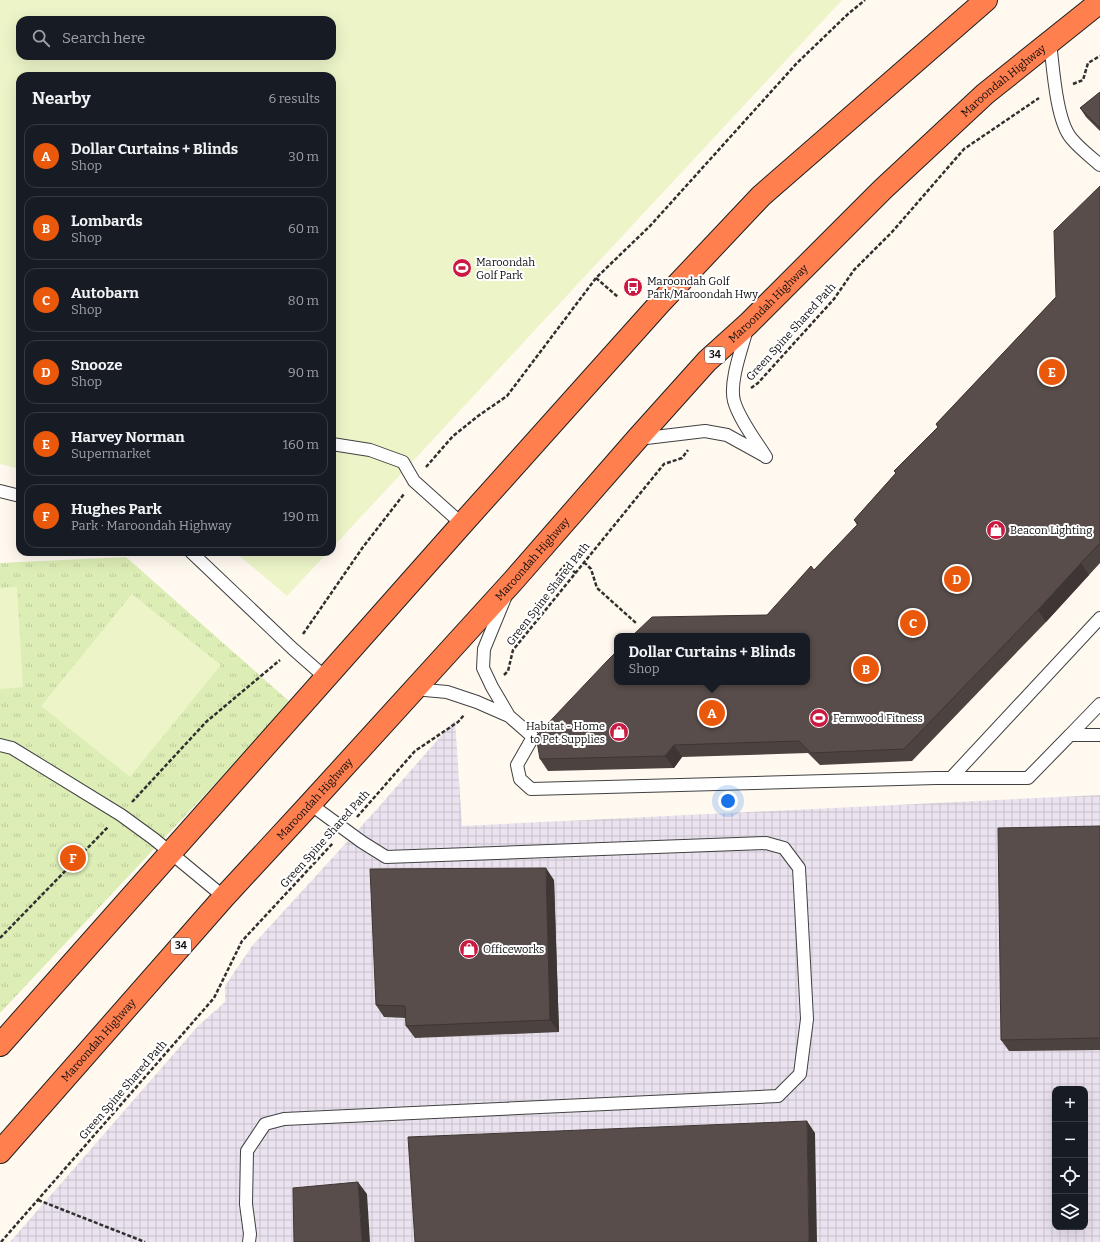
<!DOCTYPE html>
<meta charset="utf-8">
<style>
:root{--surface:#171b24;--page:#242831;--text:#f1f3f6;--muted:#9ea1a6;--line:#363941;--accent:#ea580c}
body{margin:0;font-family:Bitter,serif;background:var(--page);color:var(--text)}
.controls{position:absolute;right:12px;bottom:12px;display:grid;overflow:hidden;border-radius:8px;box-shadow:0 4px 16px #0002}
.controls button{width:36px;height:36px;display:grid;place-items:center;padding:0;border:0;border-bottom:1px solid var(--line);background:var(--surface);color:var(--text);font:20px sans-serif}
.you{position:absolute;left:728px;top:801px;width:14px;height:14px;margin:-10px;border:3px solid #fff;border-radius:50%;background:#1a73e8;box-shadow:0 0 0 6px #1a73e833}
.badge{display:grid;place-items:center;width:26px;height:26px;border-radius:50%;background:var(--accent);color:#fff;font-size:13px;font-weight:700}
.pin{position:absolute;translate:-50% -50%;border:2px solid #fff;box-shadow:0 1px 4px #0006}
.popup{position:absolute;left:614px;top:633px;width:196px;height:52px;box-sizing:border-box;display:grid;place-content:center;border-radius:8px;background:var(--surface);filter:drop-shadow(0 1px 3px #0005);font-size:13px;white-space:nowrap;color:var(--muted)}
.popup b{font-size:15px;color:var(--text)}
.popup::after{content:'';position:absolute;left:50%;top:100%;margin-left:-8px;border:8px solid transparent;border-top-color:var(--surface)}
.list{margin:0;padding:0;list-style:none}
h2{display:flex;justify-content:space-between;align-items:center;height:52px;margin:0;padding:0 16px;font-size:17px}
h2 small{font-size:13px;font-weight:400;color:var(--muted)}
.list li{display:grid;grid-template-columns:26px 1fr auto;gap:12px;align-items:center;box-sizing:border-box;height:64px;margin:0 8px 8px;padding:0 8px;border:1px solid var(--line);border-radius:12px}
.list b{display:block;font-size:15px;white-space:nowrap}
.list p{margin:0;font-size:13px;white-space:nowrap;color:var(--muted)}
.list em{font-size:13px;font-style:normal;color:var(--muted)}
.icon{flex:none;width:22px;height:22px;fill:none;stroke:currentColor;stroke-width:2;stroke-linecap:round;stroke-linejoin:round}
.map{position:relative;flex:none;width:1100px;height:1242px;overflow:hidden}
.search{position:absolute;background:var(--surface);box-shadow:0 4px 16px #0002;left:16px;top:16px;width:320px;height:44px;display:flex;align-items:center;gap:10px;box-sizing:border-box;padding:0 14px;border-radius:12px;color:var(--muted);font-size:15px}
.panel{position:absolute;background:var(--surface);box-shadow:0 4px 16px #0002;left:16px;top:72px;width:320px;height:484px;border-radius:12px}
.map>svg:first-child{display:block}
.industrial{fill:url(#industrial-grid);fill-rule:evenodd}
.park{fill:url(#park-tufts)}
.pitch{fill:#ecf4c8;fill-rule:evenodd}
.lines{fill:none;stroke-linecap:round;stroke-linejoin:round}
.lane-casing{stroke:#414141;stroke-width:14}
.highway-casing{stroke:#1f1f1f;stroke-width:24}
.path{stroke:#303030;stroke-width:2.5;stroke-dasharray:4 2;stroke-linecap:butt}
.lane{stroke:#fff;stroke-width:12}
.highway{stroke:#ff7f4e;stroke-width:22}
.wall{fill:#4c4240}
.shaded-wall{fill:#3e3634}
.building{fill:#584d4a;stroke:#3e3634}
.labels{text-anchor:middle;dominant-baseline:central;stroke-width:4;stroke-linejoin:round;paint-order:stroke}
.shield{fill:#fff;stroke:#565656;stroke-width:1}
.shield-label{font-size:10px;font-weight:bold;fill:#0e0e0e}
.street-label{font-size:11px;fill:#0e0e0e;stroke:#fff}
.poi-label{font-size:11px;fill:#0e0e0e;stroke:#fff;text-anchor:start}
</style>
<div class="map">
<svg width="1100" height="1242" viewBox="0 0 1100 1242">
<defs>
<pattern id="industrial-grid" width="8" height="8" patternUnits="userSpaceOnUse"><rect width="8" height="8" fill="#eae2ee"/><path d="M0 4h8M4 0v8" fill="none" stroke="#c8c1cb"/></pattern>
<pattern id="park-tufts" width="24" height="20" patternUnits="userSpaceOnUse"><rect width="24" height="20" fill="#dcedb5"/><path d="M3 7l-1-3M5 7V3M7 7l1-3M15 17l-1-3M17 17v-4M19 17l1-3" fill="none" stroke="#bcca9a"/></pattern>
</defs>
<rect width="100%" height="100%" fill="#fff9f0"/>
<path class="industrial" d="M455 720 462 826 1100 795V1242H10L198 1026 225 1002V986L252 946 377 809ZM1055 1089H1085V1227H1055Z"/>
<path class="park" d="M126 557 291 703 0 1013V563Z"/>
<path class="pitch" d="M0 0H842L332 548V76H20V469L0 464ZM20 20H332V56H20Z
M235 552H328L287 596Z
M17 587 23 687 0 689V588Z
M132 594 221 665 130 777 41 706Z"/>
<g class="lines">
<g class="lane-casing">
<path id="lane" d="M1050 42C1053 66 1056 120 1071 138 1079 148 1091 157 1100 165
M747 329C742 348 729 382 734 401 739 419 756 441 766 457
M638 439 705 431 727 435 765 456
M332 444 370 450 403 462 414 481 462 524
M0 491 20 496
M191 552 293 649 326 678
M505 598 484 649 483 668 492 687 509 716 533 737 517 765 520 779 531 789 936 778H1028L1070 735H1100
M414 689 447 692 477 702 509 716
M1070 735 1100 704
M0 745 12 748 121 815 154 839 224 897
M951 778 1100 618
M249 1242 250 1234 246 1204 247 1151 265 1124 284 1119 778 1096 800 1074 807 1019 799 868 784 848 766 843 386 857 362 842 310 804"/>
</g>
<g class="highway-casing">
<g id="highway">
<path d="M0 1045 462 524 660 303 761 196 986 0"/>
<path id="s1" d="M0 1152 224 897 310 804 513 581 637 439 707 361 748 324 883 189 985 94 1100 2"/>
</g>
</g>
<path class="path" d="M1073 84 1083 80 1088 63 1100 56
M596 278 618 297
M751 388 758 383 834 299 854 270 892 232 964 149 1039 98
M426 467 453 436 478 416 507 396 596 278 650 226 797 63 848 14 865 0
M584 562 591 569 597 588 636 623
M556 576 565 565 576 573
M303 634 363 547 404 494
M504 675 508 671 513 650 664 464 682 458 688 450
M132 802 206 722 280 660
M357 817 415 751 458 722 464 715
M0 938 108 827
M38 1200 145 1242
M1 1242 214 998 242 941 333 843"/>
<use href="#lane" class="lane"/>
<use href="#highway" class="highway"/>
</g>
<path class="wall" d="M1100 92V131L1086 117 1080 108Z
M1100 186V563L1046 622 912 761 820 765 808 753 682 757 674 768 548 771 540 759 767 615 814 570 857 525 854 520 896 473 894 471 938 427 936 424 1056 297Z
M1100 826V1050L1009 1051 1001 1040Z
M554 880 559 1032 415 1038 406 1026V1018L384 1017 376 1005Z"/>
<path class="shaded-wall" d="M1081 563 1089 575 1046 622 1038 610Z
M674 745 682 757 674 768 665 756Z
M546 868 554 880 559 1032 550 1020Z
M807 1121 815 1133 817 1242H809Z
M358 1182 367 1194 370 1242H362Z"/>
<path class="building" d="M1100 92V128L1080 108Z
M1100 186V543L1081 563 1038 610 904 749 811 753 799 741 674 745 665 756 540 759 536 736 607 661 617 651V682H807V636H632L652 617 767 615 811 566 814 570 858 524 854 520 896 473 894 471 938 427 936 424 1056 297 1054 231Z
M1100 826V1038L1001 1040 998 828Z
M546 868 550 1020 406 1026 405 1006 376 1005 370 869Z
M807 1121 809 1242H415L408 1137Z
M358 1182 362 1242H294L293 1188Z"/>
<defs>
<g id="stadium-disc" transform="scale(1)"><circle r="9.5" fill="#cb1a42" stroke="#fff"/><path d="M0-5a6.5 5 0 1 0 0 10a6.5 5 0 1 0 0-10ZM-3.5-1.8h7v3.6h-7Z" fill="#fff"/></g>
<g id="bus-disc" transform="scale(1)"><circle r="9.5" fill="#cb1a42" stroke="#fff"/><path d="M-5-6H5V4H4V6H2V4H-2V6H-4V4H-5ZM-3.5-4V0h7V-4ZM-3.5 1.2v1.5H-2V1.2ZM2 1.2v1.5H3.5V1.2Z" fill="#fff"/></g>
<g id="shop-disc" transform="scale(1)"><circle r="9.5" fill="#cb1a42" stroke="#fff"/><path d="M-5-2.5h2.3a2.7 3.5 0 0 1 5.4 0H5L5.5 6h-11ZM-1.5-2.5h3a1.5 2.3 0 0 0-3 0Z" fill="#fff"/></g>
</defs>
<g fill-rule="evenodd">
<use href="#stadium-disc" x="462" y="268"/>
<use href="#bus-disc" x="633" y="287"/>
<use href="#shop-disc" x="996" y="530"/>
<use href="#stadium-disc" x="819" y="718"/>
<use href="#shop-disc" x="619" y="732"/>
<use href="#shop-disc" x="469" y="949"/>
</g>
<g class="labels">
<g class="shield">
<rect x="705" y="347" width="20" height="16" rx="3"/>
<rect x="171" y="938" width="20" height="16" rx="3"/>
</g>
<g class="shield-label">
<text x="715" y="355">34</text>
<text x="181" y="946">34</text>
</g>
<g class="street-label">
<text stroke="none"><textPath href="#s1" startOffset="1469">Maroondah Highway</textPath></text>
<text stroke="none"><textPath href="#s1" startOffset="1145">Maroondah Highway</textPath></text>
<text transform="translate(791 332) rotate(-48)">Green Spine Shared Path</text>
<text stroke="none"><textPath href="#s1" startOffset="797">Maroondah Highway</textPath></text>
<text transform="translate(548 594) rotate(-52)">Green Spine Shared Path</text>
<text stroke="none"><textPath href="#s1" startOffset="473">Maroondah Highway</textPath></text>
<text transform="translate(325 839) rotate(-48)">Green Spine Shared Path</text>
<text stroke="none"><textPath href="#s1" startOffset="149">Maroondah Highway</textPath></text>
<text transform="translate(123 1090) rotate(-49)">Green Spine Shared Path</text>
</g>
<g class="poi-label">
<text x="476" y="262">Maroondah<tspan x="476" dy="13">Golf Park</tspan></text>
<text x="647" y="281">Maroondah Golf<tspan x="647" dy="13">Park/Maroondah Hwy</tspan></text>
<text x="1010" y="530">Beacon Lighting</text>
<text x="833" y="718">Fernwood Fitness</text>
<text x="605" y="726" text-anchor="end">Habitat - Home<tspan x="605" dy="13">to Pet Supplies</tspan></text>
<text x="483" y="949">Officeworks</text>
</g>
</g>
</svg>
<div class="controls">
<button>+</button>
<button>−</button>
<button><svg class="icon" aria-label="locate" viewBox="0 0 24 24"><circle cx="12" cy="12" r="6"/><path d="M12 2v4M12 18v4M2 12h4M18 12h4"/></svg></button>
<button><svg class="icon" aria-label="layers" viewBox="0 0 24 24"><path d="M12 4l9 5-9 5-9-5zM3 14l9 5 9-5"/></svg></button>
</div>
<div class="you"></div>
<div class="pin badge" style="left:712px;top:713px">A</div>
<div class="popup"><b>Dollar Curtains + Blinds</b>Shop</div>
<div class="pin badge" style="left:866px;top:669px">B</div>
<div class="pin badge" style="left:913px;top:623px">C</div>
<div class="pin badge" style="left:957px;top:579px">D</div>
<div class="pin badge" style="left:1052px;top:372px">E</div>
<div class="pin badge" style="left:73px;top:858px">F</div>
<div class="search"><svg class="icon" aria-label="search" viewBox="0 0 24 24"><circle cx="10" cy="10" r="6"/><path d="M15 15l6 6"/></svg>Search here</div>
<section class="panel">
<h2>Nearby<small>6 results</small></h2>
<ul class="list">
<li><span class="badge">A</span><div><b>Dollar Curtains + Blinds</b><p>Shop</p></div><em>30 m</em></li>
<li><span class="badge">B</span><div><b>Lombards</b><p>Shop</p></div><em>60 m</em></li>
<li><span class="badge">C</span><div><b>Autobarn</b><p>Shop</p></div><em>80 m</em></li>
<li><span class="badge">D</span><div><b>Snooze</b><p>Shop</p></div><em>90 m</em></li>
<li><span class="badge">E</span><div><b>Harvey Norman</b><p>Supermarket</p></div><em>160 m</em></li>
<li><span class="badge">F</span><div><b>Hughes Park</b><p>Park · Maroondah Highway</p></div><em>190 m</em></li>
</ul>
</section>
</div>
